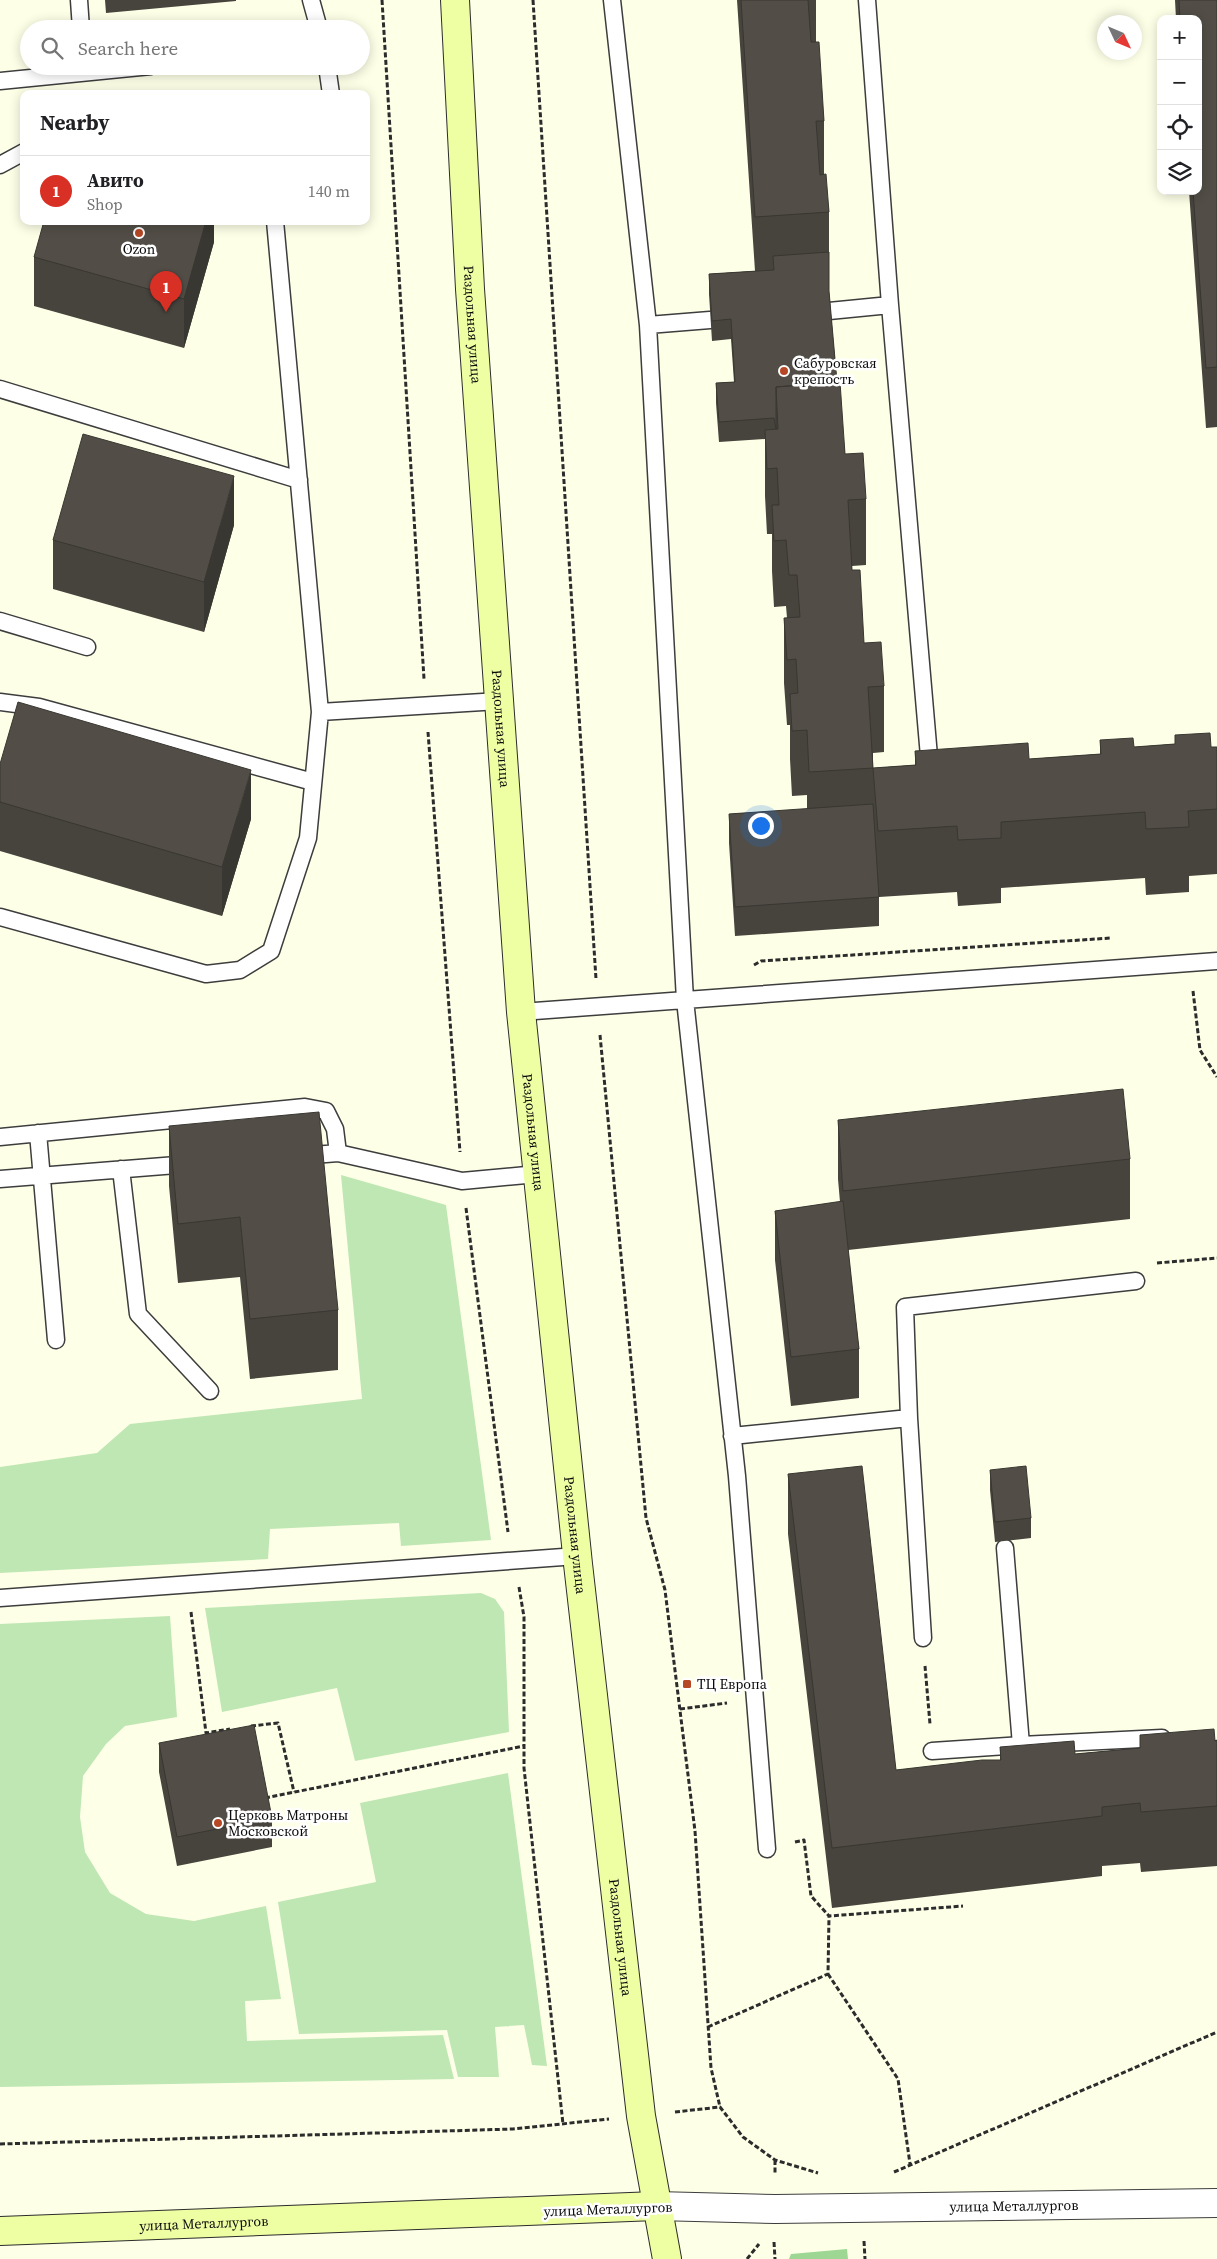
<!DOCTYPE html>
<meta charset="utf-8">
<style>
:root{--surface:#fff;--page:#f2f2f2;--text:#202124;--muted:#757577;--line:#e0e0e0;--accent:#d93025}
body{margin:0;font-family:"Source Serif 4",serif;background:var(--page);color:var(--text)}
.controls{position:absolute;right:15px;top:15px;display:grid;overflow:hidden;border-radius:10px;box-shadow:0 2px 12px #0003}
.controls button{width:45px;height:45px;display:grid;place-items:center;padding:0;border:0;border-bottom:1px solid var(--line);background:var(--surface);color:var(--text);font:25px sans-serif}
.compass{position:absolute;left:1097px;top:15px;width:45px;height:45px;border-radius:50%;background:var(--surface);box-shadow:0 2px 12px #0003;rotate:134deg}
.you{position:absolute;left:760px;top:825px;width:18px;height:18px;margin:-12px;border:4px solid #fff;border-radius:50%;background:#1a73e8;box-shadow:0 0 0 8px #1a73e833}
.badge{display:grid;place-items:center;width:32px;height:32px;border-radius:50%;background:var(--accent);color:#fff;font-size:16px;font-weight:700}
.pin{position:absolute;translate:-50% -41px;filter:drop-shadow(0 1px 2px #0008)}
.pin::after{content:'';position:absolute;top:26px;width:18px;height:15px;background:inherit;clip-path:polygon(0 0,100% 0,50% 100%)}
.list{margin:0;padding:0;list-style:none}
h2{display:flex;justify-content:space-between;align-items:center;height:65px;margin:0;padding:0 20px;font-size:21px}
h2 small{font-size:16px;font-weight:400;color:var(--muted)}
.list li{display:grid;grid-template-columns:32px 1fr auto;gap:15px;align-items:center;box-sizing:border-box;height:70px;padding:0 20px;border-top:1px solid var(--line)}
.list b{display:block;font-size:19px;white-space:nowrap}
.list p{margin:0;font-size:16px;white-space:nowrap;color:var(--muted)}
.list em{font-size:16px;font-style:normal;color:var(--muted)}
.icon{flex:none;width:28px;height:28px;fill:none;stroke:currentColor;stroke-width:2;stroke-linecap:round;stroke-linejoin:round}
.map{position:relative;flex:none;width:1217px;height:2259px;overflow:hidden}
.search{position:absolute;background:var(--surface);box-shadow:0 2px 12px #0003;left:20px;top:20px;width:350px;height:55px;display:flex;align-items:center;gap:12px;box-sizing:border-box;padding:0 18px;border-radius:28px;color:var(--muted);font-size:19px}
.panel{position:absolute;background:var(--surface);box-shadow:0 2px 12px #0003;left:20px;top:90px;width:350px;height:135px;border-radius:10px}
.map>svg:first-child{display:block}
.green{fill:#bfe7b3}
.forest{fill:#9ed793}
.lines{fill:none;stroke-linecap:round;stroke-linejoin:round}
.service-casing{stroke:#3d3d3d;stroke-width:19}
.minor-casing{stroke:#3d3d3d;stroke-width:30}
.secondary-casing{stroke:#2c2c2c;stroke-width:30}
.path{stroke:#2c2c2c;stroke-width:3;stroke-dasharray:5 2.5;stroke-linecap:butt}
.service{stroke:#fff;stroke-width:16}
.minor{stroke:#fff;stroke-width:28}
.secondary{stroke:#eefea3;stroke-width:28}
.wall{fill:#47433d}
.shaded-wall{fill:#393732}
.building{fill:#524e47;stroke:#393732}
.poi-dot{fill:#b64826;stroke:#fff;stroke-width:2}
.labels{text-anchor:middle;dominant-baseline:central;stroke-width:5;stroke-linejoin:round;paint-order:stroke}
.poi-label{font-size:14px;fill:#0a0a0a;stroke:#fff;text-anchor:start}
.street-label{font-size:14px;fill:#0a0a0a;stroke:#fff}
</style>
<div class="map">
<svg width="1217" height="2259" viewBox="0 0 1217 2259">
<rect width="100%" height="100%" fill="#fdffe7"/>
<path class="green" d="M341 1175 446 1205 491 1540 401 1546 399 1523 270 1529 268 1559 0 1573V1467L97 1453 130 1424 362 1399Z
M481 1593 495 1599 504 1612 509 1732 355 1761 337 1688 222 1712 205 1608Z
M170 1616 177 1717 125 1726 106 1744 83 1776 80 1817 85 1852 110 1893 146 1914 194 1921 266 1906 281 1999 245 2001 247 2041 443 2035 454 2079 0 2087V1624Z
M508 1773 547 2066 532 2065 524 2025 495 2027 499 2077H458L447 2030 299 2034 278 1902 376 1882 360 1803Z"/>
<path class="forest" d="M847 2249 848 2259H789L791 2254Z"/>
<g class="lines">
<g class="service-casing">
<path id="service" d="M79 0 81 29
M311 0 319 29
M612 0 648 325 685 1000 737 1476 767 1849
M327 66 331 94
M0 81 151 66
M0 165 24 152
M275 221 320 712 499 701
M890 305 930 768
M829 311 890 305 867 0
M648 325 710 320
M0 389 299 480
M0 621 87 647
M0 702 39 707 313 782
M0 917 206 974 240 970 271 951 308 838 320 712
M521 1012 1217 961
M38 1133 56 1340
M0 1137 305 1107 326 1111 335 1129 338 1153
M301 1156 338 1153 462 1181 537 1174
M121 1169 138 1314 210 1391
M0 1179 189 1164
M732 1436 909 1418
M1005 1548 1021 1745 1162 1738
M0 1598 577 1556
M923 1638 909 1418 905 1307 1136 1281
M932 1751 1021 1745"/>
</g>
<g class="minor-casing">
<g id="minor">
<path id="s1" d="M656 2206 775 2209 1217 2203"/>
</g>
</g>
<g class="secondary-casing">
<g id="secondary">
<path id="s2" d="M455 0 470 289 521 1012 578 1564 641 2116 667 2259"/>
<path id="s3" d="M0 2231 656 2206"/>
</g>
</g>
<path class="path" d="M382 0 424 679
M533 0 596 979
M428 732 460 1152
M754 965 761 961 1111 938
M1193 991 1200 1050 1217 1077
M600 1035 646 1518 665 1590 695 1831 711 2068 720 2107
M466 1208 508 1532
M1157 1263 1217 1258
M519 1587 524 1617V1768L563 2124
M191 1612 206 1733 230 1729
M925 1666 930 1724
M680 1709 727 1703
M251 1726 278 1723 294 1792
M265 1798 524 1746
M795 1842 804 1840 811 1896 829 1916 963 1906
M828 1974 898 2079 910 2164
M708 2027 828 1974 829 1916
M675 2112 720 2107 743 2137 775 2160 818 2173
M0 2144 513 2129 609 2119
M775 2160V2175
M894 2172 1217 2032
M864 2241 865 2259
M774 2242 775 2259
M747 2259 759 2244"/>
<use href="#service" class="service"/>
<use href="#minor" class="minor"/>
<use href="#secondary" class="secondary"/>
</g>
<path class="wall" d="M105 0H236V1L106 13Z
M737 0H816V42L824 121V174L829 212V291L837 382 845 454 866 499V565L852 566V570L864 643 884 686V752L873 753V768L915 765V751L1029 759 1100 754V740L1134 747 1175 744V735L1211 747H1217V874L1189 876V892L1146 895 1145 878 1001 888V903L958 906 957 892 879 897V926L735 936 729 843V814L807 809V795L792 796 790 759V725H787L784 683V618H787L786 606 774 607 772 571V534H767L765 496V439L719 442 716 403V383L734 382 731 339 712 341 709 294V274L755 271Z
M1175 0H1217V427L1206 428 1189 191H1198V19H1176Z
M214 221V242L184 348 34 306V257Z
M234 525 204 632 53 589V540Z
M0 764 251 819 222 916 0 851Z
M838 1120 1130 1159V1219L848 1250 859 1349V1398L791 1406 775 1260V1211L840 1202 838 1179Z
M169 1126 338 1310V1370L250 1379 240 1277 178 1283 169 1186Z
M990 1470 1031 1518V1538L995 1542 990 1490Z
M788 1474 896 1770 1000 1760V1747L1075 1754 1140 1748V1735L1217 1740V1866L1141 1872 1140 1863 1102 1866V1876L832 1908 788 1534Z
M159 1743 272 1818V1847L177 1866 159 1772Z"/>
<path class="shaded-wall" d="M206 221H214V242L184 348V299Z
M234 476V525L204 632V582Z
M251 770V819L222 916V867Z"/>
<path class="building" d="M741 0H808L811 42H819L824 121H816L820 175 826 174 829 212 755 217Z
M1179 0H1217V367L1206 368 1193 191H1198V19H1180Z
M44 221H206L184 299 34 257Z
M829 252V291L837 382 776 387V429L774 418 719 422 716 383 735 382 731 319 712 321 709 274 774 270 773 256Z
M840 382 845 454 863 453 866 499 848 500 852 570H860L864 643 881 642 884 686 868 687 873 768 809 772 807 730 792 731 790 694 798 693 796 659 787 660 784 618 800 617 797 575H789L786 540 774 541 772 505H779L777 468 767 469 765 430 778 429 776 387Z
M83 434 234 476 204 582 53 540Z
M18 702 251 770 222 867 0 802V764Z
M1210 733 1211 747H1217V809L1188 811 1189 827 1146 829 1145 812 1001 822V838L958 840 957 826 878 831 873 768 916 765 915 751 1028 743 1029 759 1101 754 1100 740 1133 738 1134 747 1175 744V735Z
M873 804 879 897 735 907 729 814Z
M1123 1089 1130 1159 843 1191 838 1120Z
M319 1112 338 1310 250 1319 240 1217 178 1224 169 1126Z
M843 1201 859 1349 791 1357 775 1211Z
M862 1466 896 1770 982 1760H1001L1000 1747 1074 1741 1075 1754 1140 1748V1735L1214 1729 1215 1741 1217 1740V1806L1141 1812 1140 1803 1102 1807V1816L832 1848 788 1474Z
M1026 1466 1031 1518 995 1522 990 1470Z
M254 1725 272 1818 177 1837 159 1743Z"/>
<g class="poi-dot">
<circle cx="139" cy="233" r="5"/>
<circle cx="784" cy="371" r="5"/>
<rect x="682" y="1679" width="10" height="10" rx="2.5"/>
<circle cx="218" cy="1823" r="5"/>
</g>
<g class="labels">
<g class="poi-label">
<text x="139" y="249" text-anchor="middle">Ozon</text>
<text x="794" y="363">Сабуровская<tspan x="794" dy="16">крепость</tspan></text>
<text x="697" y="1684">ТЦ Европа</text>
<text x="228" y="1815">Церковь Матроны<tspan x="228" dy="16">Московской</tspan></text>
</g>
<g class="street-label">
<text stroke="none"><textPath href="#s2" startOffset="325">Раздольная улица</textPath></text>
<text stroke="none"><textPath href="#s2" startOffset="730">Раздольная улица</textPath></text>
<text stroke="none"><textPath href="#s2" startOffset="1135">Раздольная улица</textPath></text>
<text stroke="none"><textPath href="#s2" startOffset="1540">Раздольная улица</textPath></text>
<text stroke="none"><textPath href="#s2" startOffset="1945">Раздольная улица</textPath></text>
<text stroke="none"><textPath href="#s1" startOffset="358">улица Металлургов</textPath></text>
<text transform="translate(608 2209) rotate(-2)">улица Металлургов</text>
<text stroke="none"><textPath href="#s3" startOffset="204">улица Металлургов</textPath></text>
</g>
</g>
</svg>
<div class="controls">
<button>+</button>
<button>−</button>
<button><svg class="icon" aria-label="locate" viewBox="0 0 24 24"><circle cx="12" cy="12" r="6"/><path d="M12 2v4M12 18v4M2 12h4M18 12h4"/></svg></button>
<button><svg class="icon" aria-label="layers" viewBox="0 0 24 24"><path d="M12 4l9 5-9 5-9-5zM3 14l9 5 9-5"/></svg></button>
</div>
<svg class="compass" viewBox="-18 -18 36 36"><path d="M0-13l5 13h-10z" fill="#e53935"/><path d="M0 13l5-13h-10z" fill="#757577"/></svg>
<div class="you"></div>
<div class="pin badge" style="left:166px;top:312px">1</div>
<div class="search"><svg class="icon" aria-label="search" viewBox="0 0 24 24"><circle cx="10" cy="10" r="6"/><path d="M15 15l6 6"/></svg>Search here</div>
<section class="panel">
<h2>Nearby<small></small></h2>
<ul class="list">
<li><span class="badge">1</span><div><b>Авито</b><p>Shop</p></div><em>140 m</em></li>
</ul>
</section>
</div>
